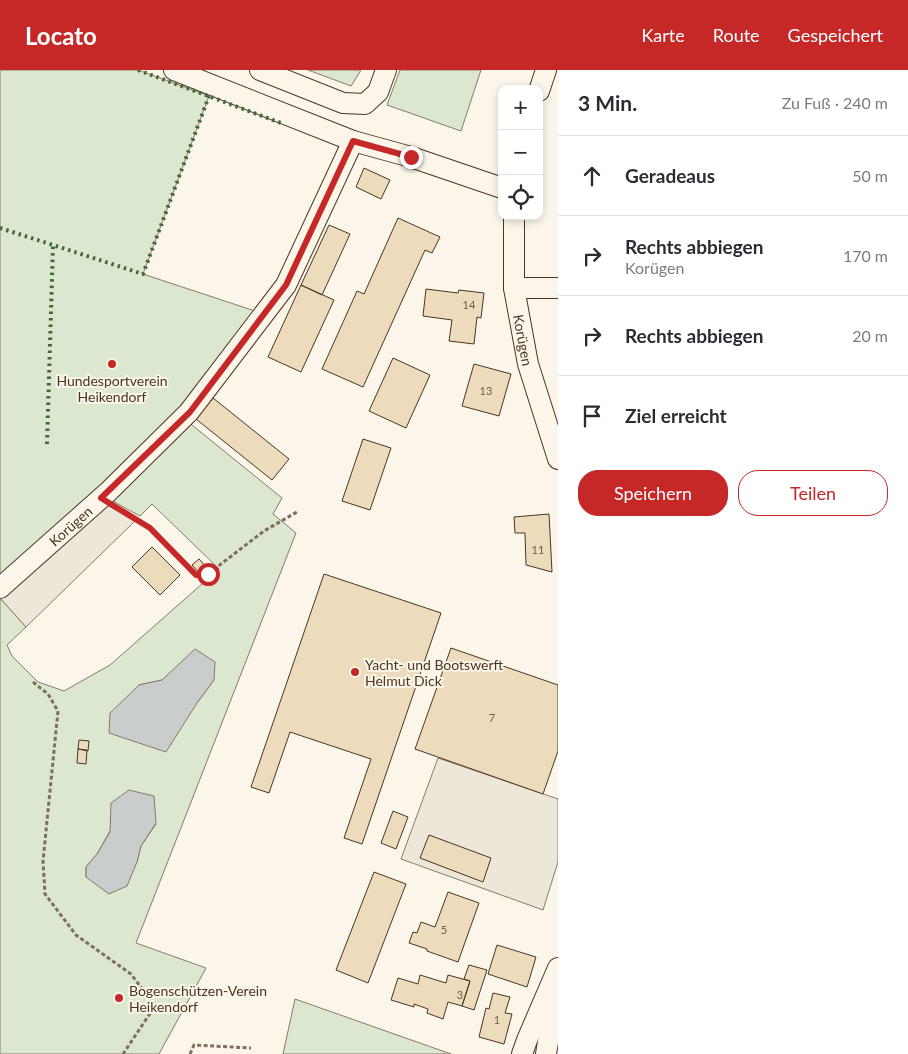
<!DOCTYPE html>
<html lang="de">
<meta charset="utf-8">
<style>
:root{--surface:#fff;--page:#f7f7f7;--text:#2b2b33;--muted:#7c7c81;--line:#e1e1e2;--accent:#c62828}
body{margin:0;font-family:Lato,sans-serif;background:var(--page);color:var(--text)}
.controls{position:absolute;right:15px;top:15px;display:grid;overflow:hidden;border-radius:10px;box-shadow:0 2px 8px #0003}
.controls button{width:45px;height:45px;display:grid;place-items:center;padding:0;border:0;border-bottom:1px solid var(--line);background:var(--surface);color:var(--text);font:25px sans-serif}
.stop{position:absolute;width:15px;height:15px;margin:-11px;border:4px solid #c62828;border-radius:50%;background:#fff}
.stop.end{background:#c62828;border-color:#fff;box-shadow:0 1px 5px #0008}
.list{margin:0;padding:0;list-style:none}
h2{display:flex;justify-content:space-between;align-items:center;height:65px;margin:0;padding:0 20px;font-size:21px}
h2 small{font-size:16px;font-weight:400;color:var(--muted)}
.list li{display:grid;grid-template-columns:32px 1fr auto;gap:15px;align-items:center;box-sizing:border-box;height:80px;padding:0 20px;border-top:1px solid var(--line)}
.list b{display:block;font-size:19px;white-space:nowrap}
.list p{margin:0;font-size:16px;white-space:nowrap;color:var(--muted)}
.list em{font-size:16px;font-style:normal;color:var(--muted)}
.actions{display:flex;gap:10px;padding:15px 20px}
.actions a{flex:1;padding:11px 0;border:1px solid var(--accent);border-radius:20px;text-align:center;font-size:18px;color:var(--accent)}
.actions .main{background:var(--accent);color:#fff}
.icon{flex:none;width:28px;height:28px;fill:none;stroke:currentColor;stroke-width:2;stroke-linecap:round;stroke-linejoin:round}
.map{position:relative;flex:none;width:558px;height:984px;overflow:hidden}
header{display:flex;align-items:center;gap:30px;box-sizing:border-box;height:70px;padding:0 25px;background:var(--accent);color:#fff}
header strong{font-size:24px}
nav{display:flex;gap:28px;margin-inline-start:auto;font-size:18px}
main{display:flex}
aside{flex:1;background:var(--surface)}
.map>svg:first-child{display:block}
.green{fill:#dce7d0;stroke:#887966;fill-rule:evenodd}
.parking{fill:#ede7d9;stroke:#887966}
.water{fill:#c9cecd;stroke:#887966}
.building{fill:#ecdcbc;stroke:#4a3520}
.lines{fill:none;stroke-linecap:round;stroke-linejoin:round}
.minor-casing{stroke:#4a3520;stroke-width:22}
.path{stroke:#7f6f5c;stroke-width:3;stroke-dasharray:4 2.5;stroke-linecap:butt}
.minor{stroke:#fbf6e9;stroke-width:20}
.hedge{stroke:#436837;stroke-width:4;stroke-dasharray:2.5 4;stroke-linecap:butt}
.route{stroke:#c62828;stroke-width:6}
.poi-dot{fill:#c62828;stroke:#fbf6e9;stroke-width:2}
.labels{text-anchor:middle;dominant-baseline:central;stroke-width:4;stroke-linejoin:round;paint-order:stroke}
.number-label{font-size:11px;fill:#725f47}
.street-label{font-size:14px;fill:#4a3520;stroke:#fbf6e9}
.poi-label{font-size:14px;fill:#4a3520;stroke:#fbf6e9;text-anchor:start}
</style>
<header>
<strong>Locato</strong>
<nav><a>Karte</a><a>Route</a><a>Gespeichert</a></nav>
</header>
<main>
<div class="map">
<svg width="558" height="984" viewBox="0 0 558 984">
<rect width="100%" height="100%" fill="#fbf6e9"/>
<path class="green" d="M0 0H138L209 26 143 204 261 243 185 344 0 514Z
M308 0H361L351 16Z
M400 0H481L461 61 387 35Z
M187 351 282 428 273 444 296 463 136 873 206 898 159 984H0V528L26 557 7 575 12 586 38 612 64 621 110 595 219 499 152 434 140 446 107 428ZM162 610H214L197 633 139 615ZM156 754 141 776 137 792 86 807V797L97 784 110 761Z
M295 929 451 984H283Z"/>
<path class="parking" d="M102 432 135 451 26 557 0 528V522Z
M438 688 558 729V792L543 840 401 789Z"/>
<path class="water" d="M195 579 215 592 214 610 197 633 166 682 109 663 110 643 139 615 162 610Z
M129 720 154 726 156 753 141 776 137 792 127 816 109 824 86 807V797L97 784 110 762 111 733Z"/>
<path class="building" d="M364 98 390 110 381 129 356 117Z
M398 148 440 167 432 183 425 180 363 317 322 299 357 221 364 224Z
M329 155 350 164 322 225 301 215Z
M301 215 334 230 301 302 268 287Z
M426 219 458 223 459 220 484 223 481 248 477 247 474 274 449 271 452 250 423 246Z
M393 288 430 305 406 358 369 341Z
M474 294 511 304 499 346 462 336Z
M213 328 289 389 272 410 196 349Z
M363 369 391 378 370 440 342 431Z
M549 444 552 502 526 495 525 463H515L514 447Z
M152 477 180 505 160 525 132 497Z
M199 489 207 498 200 504 192 495Z
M324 504 441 543 362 774 344 768 371 689 290 662 269 723 251 717Z
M451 578 558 615V681L543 724 415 679Z
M79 670 89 671 88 681 78 679Z
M78 679 87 680 86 694 77 693Z
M393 741 408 747 396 779 381 773Z
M429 765 491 788 483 812 420 788Z
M374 802 406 814 368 913 336 900Z
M448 822 479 833 458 892 427 881V879L409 873 413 862 417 863 421 852 435 857Z
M497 875 536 887 527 917 488 904Z
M469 895 487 900 474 940 462 936 470 911 464 909Z
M420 905 446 913 448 905 470 911 462 936 448 932 443 949 427 943 428 939 414 934V937L391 930 398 908 418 914Z
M493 923 510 927 505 943 512 944 504 974 479 967 486 938 489 939Z"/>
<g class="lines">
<g class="minor-casing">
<g id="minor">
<path d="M174 0 353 71 411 87 502 118"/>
<path d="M260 0 343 33 365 34 378 22 386 0"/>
<path d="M539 21 546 0"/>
<path id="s1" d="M514 146V218L528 294 558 389"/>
<path d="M514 218H558"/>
<path id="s2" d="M0 518 108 422 189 342 286 215 353 71"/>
<path d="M522 984 527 970 558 898"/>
<path d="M546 984 557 917"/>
</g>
</g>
<path class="path" d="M117 437 150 458 197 505 208 504 264 461 297 442
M33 612 48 624 58 641 43 791 45 824 76 865 131 904 155 936 123 984
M190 984 194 975 251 978"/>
<use href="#minor" class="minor"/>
<path class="hedge" d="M138 0 281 53
M0 158 143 204 209 26
M47 374 53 175"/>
</g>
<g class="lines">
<path class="route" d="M208 504 196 505 150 458 101 428 190 342 286 215 353 71 411 87"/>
</g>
<g class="poi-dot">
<circle cx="112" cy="294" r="5"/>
<circle cx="355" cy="602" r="5"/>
<circle cx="119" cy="928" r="5"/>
</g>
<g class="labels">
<g class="number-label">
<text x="469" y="234">14</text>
<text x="486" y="320">13</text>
<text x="538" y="479">11</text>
<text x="492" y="647">7</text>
<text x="444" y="859">5</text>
<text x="460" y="924">3</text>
<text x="497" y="949">1</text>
</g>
<g class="street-label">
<text stroke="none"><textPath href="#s1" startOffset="125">Korügen</textPath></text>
<text stroke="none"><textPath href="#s2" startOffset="94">Korügen</textPath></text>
</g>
<g class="poi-label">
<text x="112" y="310" text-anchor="middle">Hundesportverein<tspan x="112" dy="16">Heikendorf</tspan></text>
<text x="365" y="594">Yacht- und Bootswerft<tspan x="365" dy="16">Helmut Dick</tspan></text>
<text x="129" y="920">Bogenschützen-Verein<tspan x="129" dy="16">Heikendorf</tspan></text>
</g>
</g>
</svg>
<div class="controls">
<button>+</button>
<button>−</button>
<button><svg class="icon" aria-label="locate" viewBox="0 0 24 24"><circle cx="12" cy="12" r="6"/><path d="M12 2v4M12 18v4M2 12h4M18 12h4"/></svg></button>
</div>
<div class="stop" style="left:208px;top:504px"></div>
<div class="stop end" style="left:411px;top:87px"></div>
</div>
<aside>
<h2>3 Min.<small>Zu Fuß · 240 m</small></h2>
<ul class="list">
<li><svg class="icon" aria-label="ahead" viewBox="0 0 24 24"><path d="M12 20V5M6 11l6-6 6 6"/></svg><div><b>Geradeaus</b></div><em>50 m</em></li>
<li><svg class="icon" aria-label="right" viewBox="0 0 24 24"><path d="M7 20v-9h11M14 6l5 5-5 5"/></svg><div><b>Rechts abbiegen</b><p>Korügen</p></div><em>170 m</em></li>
<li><svg class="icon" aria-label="right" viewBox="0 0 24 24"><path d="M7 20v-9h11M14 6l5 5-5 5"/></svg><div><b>Rechts abbiegen</b></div><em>20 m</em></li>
<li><svg class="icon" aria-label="arrive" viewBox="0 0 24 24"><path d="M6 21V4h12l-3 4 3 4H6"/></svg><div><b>Ziel erreicht</b></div></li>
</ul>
<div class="actions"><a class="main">Speichern</a><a>Teilen</a></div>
</aside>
</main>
